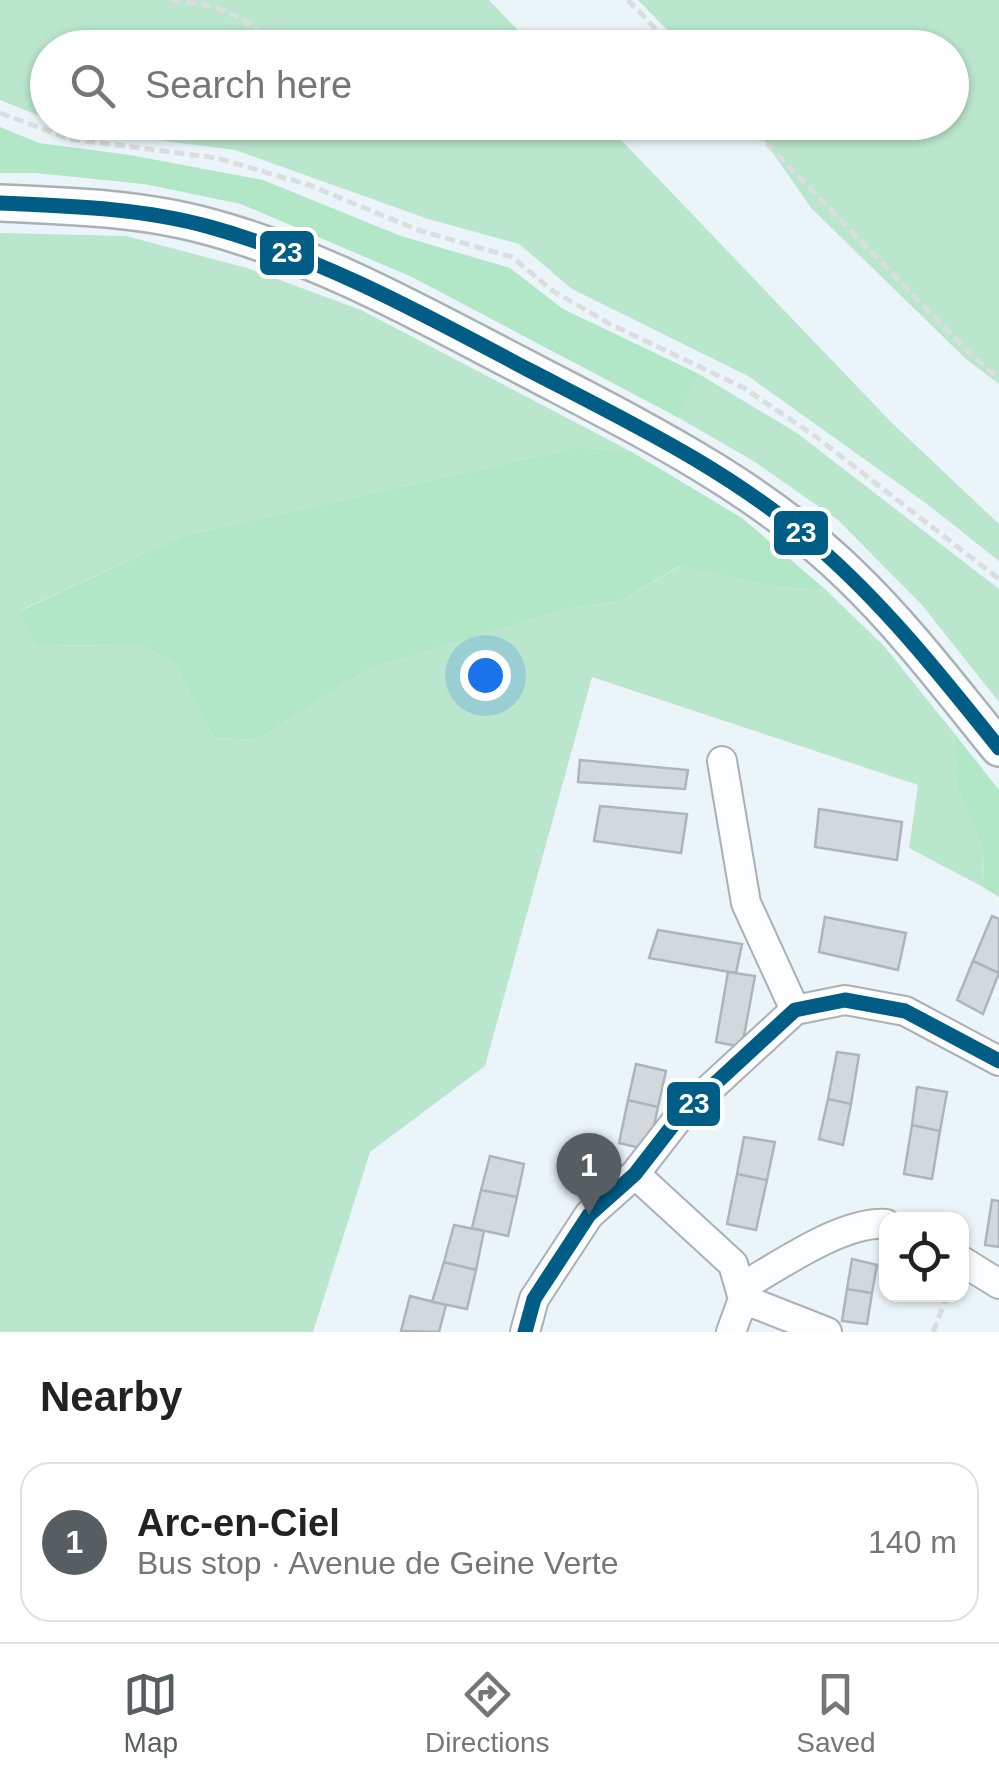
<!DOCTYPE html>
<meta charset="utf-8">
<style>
:root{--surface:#fff;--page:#f6f6f6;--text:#222;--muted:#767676;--line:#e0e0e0;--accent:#575e61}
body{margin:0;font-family:Arial,sans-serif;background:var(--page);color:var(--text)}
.controls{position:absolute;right:30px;bottom:30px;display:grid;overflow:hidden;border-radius:20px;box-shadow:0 2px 8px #0004}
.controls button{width:90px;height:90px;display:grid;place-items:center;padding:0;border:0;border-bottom:2px solid var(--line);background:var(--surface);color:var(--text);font:50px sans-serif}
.you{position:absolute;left:485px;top:675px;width:35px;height:35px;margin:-25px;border:8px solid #fff;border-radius:50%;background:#1a73e8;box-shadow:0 0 0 15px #1a73e833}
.badge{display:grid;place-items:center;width:65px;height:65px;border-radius:50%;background:var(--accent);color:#fff;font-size:32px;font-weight:700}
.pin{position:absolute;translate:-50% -82px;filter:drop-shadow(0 2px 5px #0008)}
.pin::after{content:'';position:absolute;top:52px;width:35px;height:30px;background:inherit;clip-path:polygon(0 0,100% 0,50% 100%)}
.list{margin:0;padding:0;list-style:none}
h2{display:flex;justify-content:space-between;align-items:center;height:130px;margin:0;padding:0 40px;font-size:42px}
h2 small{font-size:32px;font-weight:400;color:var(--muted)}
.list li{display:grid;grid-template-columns:65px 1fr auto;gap:30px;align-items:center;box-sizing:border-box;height:160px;margin:0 20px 20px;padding:0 20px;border:2px solid var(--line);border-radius:30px}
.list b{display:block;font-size:38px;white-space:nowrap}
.list p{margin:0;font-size:32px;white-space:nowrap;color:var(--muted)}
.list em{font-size:32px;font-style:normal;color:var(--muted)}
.icon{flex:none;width:55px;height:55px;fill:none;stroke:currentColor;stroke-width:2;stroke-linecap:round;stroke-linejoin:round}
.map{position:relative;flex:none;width:999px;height:1332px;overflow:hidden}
.search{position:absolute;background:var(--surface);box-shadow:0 2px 8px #0004;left:30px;right:30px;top:30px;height:110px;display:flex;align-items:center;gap:25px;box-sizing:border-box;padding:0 35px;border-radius:55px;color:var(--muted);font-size:38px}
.sheet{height:310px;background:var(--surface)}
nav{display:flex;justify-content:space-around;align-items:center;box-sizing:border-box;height:140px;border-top:2px solid var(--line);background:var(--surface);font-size:28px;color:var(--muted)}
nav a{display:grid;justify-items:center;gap:5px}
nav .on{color:var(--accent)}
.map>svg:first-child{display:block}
.green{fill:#bae6cd}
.forest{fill:#b1e6c7}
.building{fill:#d2d8dc;stroke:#aeb5b8;stroke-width:2.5}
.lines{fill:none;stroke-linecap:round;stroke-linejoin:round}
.minor-casing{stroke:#aab1b4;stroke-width:32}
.major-casing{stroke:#aab1b4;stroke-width:40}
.path{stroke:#dbdedf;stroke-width:5;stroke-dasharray:10 5;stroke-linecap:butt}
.minor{stroke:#fcfdfe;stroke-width:28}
.major{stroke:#fcfdfe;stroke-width:35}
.bus-1-casing{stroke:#fff;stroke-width:22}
.bus-1{stroke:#005d86;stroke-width:15}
.line-badge{stroke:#fff;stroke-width:4}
.badge-label{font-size:28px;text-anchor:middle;font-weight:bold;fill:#fff}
</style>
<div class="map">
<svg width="999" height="1332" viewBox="0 0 999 1332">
<rect width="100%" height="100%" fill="#ebf4f8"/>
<path class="green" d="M0 0H489L534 47 48 48 47 119 0 100Z
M638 0H999V384L966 359 812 209 752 123 952 122V48L684 47Z
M59 123H605L891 422 999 524V561L927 504 748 376 572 289 519 244 428 219 235 150 94 132Z
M0 233 126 236 247 268 361 310 632 452 578 447 182 536 21 610 35 645 143 646 174 664 214 738 257 740 369 669 567 609 621 601 680 566 776 587 826 590 884 646 954 733 957 788 984 851 983 887 909 848 918 785 592 677 485 1066 370 1152 313 1332H0Z
M699 374 797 433 999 589V702L922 605 838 520 755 462 679 418Z"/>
<path class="forest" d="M0 127 39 143 130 155 263 180 401 236 510 268 563 309 699 374 679 418 412 277 241 204 144 184 35 173H0Z
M578 447 632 452 742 518 826 590 776 587 679 566 621 601 567 609 369 669 257 740 214 738 174 664 143 646 35 645 20 611 182 536Z
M954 733 999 790V897L983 887 984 851 957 788Z"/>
<path class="building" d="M580 760 688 770 685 789 578 782Z
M600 806 687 814 681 853 594 841Z
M819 809 902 822 897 860 815 847Z
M992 916 999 919V973L973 961Z
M825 917 906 933 898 970 819 952Z
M658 930 742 944 736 973 649 958Z
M973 961 999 973 983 1014 957 1000Z
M728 972 755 976 742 1047 716 1042Z
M837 1052 859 1055 851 1104 828 1099Z
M636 1064 666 1071 658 1107 628 1100Z
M917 1087 947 1092 940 1131 912 1125Z
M828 1099 851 1104 843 1145 819 1139Z
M628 1100 658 1107 649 1150 619 1143Z
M912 1125 940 1131 932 1179 904 1174Z
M744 1137 775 1142 767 1180 737 1174Z
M490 1156 524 1164 517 1197 481 1190Z
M737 1174 767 1180 756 1230 727 1224Z
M481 1190 517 1197 508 1236 472 1228Z
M992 1200 999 1201V1247L985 1245Z
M454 1225 484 1231 476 1270 444 1262Z
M852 1259 877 1265 872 1293 847 1289Z
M444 1262 476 1270 467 1309 432 1302Z
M847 1289 872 1293 867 1324 842 1321Z
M410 1296 446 1305 439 1332 401 1331Z"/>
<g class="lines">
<g class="minor-casing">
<path id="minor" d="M722 761 746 903 795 1010
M795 1010 845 1000 905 1011 999 1061
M635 1174 733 1264 743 1299 731 1332
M962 1261 999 1284
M740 1288C779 1266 842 1221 886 1224
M743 1299 827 1332
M525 1332 534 1299 589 1215 635 1174 680 1116 795 1010"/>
</g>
<g class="major-casing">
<path id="major" d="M0 203C70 206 142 208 210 227 320 257 420 313 520 365 636 426 756 483 851 576 905 628 951 689 999 748"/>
</g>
<path class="path" d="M171 0C227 6 237 14 281 48
M628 0 674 48
M0 113 70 139 217 158 309 185 418 230 512 257 553 291 610 324 744 388 815 436 999 579
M312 122 351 138V122
M746 122 970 354 999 378
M933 1332 948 1294"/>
<use href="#minor" class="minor"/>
<use href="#major" class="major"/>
<g class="bus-1-casing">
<path id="bus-1" d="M0 203C70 206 142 208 210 227 322 258 425 315 527 369 627 421 732 471 817 546 886 606 942 677 999 748
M795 1010 845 1000 905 1011 999 1061
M525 1332 534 1299 589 1215 635 1174 680 1116 795 1010"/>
</g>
<use href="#bus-1" class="bus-1"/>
</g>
<g class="line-badge">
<rect x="258" y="229" width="58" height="48" rx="10" fill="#005d86"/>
<rect x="772" y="509" width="58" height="48" rx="10" fill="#005d86"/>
<rect x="665" y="1080" width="57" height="48" rx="10" fill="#005d86"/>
</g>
<g class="badge-label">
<text x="287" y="262">23</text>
<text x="801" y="542">23</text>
<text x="694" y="1113">23</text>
</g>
</svg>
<div class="controls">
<button><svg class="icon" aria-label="locate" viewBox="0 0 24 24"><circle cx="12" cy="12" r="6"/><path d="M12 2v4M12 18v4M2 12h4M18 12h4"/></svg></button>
</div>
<div class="you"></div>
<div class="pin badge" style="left:589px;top:1215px">1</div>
<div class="search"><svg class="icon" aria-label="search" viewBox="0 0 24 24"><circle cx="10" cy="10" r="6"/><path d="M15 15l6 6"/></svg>Search here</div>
</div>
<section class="sheet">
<h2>Nearby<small></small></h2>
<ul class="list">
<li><span class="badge">1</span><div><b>Arc-en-Ciel</b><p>Bus stop · Avenue de Geine Verte</p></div><em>140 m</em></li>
</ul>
</section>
<nav>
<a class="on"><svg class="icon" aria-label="map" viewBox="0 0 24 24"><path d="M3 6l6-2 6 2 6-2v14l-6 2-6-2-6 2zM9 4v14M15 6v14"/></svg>Map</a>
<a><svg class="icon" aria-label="directions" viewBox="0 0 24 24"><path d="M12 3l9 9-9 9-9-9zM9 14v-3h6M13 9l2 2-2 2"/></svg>Directions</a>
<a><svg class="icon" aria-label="saved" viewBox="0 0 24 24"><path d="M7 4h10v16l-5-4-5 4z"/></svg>Saved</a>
</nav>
